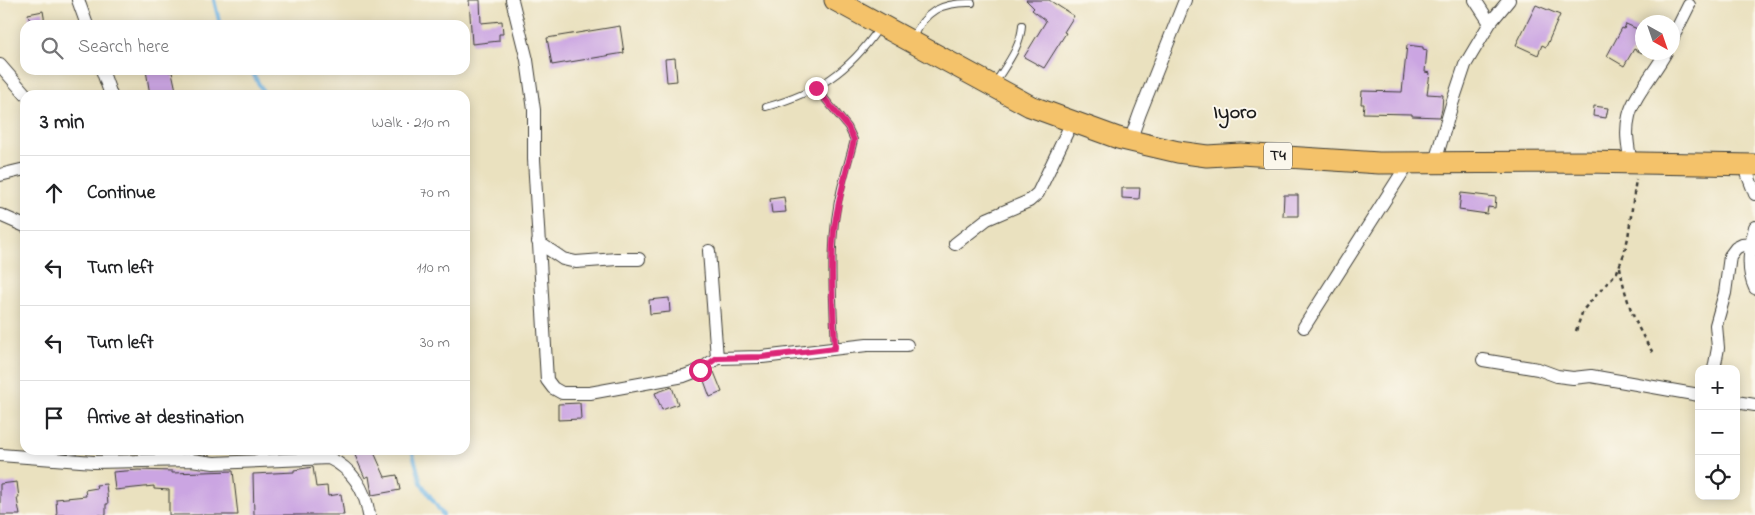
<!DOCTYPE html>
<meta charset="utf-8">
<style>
:root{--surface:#fff;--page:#f2f2f2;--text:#202124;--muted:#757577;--line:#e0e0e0}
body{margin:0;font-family:"Indie Flower",sans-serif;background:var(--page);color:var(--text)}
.controls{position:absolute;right:15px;bottom:15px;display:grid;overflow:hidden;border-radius:10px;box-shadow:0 2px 12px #0003}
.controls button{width:45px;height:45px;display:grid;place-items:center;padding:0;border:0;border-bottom:1px solid var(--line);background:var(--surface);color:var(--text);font:25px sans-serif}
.compass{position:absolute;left:1635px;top:15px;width:45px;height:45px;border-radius:50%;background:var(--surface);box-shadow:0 2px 12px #0003;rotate:140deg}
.stop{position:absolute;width:15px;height:15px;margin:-11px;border:4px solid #db2777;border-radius:50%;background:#fff}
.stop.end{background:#db2777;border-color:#fff;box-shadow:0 1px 5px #0008}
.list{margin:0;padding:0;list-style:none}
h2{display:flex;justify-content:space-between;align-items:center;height:65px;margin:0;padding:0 20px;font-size:21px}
h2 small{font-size:16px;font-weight:400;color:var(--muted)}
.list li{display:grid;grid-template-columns:32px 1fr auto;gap:15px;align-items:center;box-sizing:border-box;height:75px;padding:0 20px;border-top:1px solid var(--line)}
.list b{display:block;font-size:19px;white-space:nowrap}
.list em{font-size:16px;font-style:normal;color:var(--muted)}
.icon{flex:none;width:28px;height:28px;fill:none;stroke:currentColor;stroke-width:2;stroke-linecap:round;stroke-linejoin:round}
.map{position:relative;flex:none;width:1755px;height:515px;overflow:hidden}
.search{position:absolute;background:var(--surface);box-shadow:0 2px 12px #0003;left:20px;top:20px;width:450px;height:55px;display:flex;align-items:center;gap:12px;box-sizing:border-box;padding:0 18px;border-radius:15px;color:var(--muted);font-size:19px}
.panel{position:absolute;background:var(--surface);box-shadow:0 2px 12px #0003;left:20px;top:90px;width:450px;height:365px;border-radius:15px}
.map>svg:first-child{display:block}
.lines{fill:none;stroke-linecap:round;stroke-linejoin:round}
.stream{stroke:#6fb5e6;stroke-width:4}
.building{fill:#cba5e2}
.service-casing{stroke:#3b3a34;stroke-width:8}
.minor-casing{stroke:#3b3a34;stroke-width:14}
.trunk-casing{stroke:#3b3a34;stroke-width:23}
.path{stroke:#3b3a34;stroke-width:2.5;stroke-dasharray:4 4;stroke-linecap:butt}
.service{stroke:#fff;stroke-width:6}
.minor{stroke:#fff;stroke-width:12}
.trunk{stroke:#f4c26a;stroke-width:21}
.route{stroke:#db2777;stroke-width:6}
.labels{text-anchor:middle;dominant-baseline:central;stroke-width:4;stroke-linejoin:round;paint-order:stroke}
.shield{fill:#fbf7ec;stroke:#5f5e5a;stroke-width:1}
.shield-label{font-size:16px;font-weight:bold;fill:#1c1c1c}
.quarter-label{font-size:20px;font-weight:bold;fill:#1c1c1c;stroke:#fbf7ec}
</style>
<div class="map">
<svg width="1755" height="515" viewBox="0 0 1755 515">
<rect width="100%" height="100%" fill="#fbf7ec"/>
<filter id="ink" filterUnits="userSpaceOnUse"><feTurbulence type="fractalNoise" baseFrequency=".02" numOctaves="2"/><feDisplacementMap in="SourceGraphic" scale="10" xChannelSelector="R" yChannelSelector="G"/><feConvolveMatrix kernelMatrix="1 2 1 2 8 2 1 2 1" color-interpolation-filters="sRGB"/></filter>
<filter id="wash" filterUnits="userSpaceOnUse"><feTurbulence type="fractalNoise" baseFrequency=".0096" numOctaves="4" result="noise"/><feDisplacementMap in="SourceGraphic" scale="20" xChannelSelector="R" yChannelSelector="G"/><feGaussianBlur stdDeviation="1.12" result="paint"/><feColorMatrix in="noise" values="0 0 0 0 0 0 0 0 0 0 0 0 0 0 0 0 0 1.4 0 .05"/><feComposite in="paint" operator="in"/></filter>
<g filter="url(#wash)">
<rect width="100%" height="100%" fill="#eae1bf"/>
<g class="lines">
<path class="stream" d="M214 0 220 25
M251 70 265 95
M412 450 421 483 443 515"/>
</g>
<g id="blocks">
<path class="building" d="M469 0H480L481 23 502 21 503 34H499V41L472 44Z
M1026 0H1049L1074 16 1064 32 1066 33 1044 68 1024 57 1046 21 1032 10 1034 8Z
M1536 5 1560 15 1546 47 1542 45 1538 55 1516 45Z
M43 11 45 23 31 25 28 14Z
M1626 24 1642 31V53L1634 49 1624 66 1607 56 1622 28 1624 29Z
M620 26 624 53 552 65 547 38Z
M1407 45 1423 47V49L1427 50 1425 72 1430 73 1427 94 1443 95 1442 109 1440 117 1412 116V114L1363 113 1364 104H1361L1362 91 1402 92Z
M675 58 677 81 667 82 665 59Z
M146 70H169V72H172L177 95H150Z
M1594 106 1608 108 1606 118 1593 116Z
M1122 188H1140L1139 199 1122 198Z
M1461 193 1496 197 1495 208 1488 207 1487 214 1459 210Z
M1284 195H1298V216H1283Z
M784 197 786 212 772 213 770 199Z
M669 298 670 312 650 314 649 300Z
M714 372 722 392 710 397 703 378Z
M672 387 678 404 662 410 655 393Z
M580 403 581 419 558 420V404Z
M359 450H373L385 477 397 475 400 490 372 495 369 476 365 478 354 453Z
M313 467 316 487 327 486 328 496 341 494 344 515H254L253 474 294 472V470Z
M138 470 172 471V473L233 471 238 515H169V490L154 489V486L115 490 113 472Z
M17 482 19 498H17L20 515H0V484Z
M106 484 108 504H106V515H57L56 499 86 496 85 490 97 488 96 485Z"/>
</g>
</g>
<g filter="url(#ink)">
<use href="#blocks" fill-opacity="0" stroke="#3b3a34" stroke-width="1"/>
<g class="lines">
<g class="service-casing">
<path id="service" d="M912 39C925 11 941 2 972 3
M995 83C1006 65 1021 47 1022 25
M816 88 848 127 854 140C850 156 845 172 841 188 828 238 833 297 835 348
M766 107C816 93 849 72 879 28"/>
</g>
<g class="minor-casing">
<path id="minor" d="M78 0 87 25
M512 0 527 60 534 110V159L547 380 553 388 562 393H590L684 376 700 370 717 358 762 357 867 345H907
M1475 0 1490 23
M1672 39 1689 5
M0 65 26 95
M102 70 111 95
M1130 141 1140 113 1185 0
M1435 162 1452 104 1465 65 1490 23 1509 0
M1631 163C1628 147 1625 132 1629 116 1633 97 1656 71 1666 52
M1744 165 1755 194
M0 175 25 169
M0 215 25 226
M1755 227C1750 247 1746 269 1755 288
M538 242 563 259 576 262 617 259H639
M955 244 987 219 1029 201 1038 193 1072 122
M709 251 717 358
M1304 327 1409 162
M1483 360 1538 369 1557 376 1573 378 1591 376 1699 395
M1714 369 1718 348 1716 325 1725 293 1730 256 1736 248 1742 245 1752 244
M1736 402 1755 405
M0 455 94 462 191 460 214 463 329 458C352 469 365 489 369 515"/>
</g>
<g class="trunk-casing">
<path id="trunk" d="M835 0 1030 106 1118 138 1178 152 1207 156 1241 154 1379 163 1584 162 1755 165"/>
</g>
<path class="path" d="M1620 267C1625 299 1636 328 1654 354
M1576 331 1583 310 1617 272 1624 254 1628 238 1636 179"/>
<use href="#service" class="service"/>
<use href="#minor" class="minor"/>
<use href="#trunk" class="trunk"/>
</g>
</g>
<g class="lines" filter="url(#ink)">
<path class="route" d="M700 370 717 358 762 357 835 348C833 309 830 269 834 230 838 199 847 170 854 140L848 127 816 88"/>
</g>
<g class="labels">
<rect class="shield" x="1264" y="142.5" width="28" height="27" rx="4"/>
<g class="shield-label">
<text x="1278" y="156">T4</text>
</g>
<g class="quarter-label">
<text x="1235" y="113">Iyoro</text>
</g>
</g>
</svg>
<div class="controls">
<button>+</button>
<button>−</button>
<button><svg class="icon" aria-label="locate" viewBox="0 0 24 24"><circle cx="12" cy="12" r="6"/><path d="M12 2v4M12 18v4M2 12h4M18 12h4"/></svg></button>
</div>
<svg class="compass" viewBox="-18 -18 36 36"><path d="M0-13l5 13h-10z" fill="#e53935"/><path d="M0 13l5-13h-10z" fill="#757577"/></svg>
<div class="stop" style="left:700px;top:370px"></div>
<div class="stop end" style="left:816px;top:88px"></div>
<div class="search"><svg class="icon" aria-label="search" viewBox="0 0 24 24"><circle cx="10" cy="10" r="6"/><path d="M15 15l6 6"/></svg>Search here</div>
<section class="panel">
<h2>3 min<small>Walk · 210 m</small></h2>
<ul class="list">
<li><svg class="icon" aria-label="ahead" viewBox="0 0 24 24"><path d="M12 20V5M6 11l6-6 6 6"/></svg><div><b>Continue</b></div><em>70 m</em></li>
<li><svg class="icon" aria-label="left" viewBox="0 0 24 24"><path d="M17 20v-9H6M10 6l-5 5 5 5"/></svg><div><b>Turn left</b></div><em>110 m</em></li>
<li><svg class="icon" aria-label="left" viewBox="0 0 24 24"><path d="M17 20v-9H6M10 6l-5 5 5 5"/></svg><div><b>Turn left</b></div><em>30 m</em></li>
<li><svg class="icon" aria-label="arrive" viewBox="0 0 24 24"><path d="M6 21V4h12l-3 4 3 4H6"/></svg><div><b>Arrive at destination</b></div></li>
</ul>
</section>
</div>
